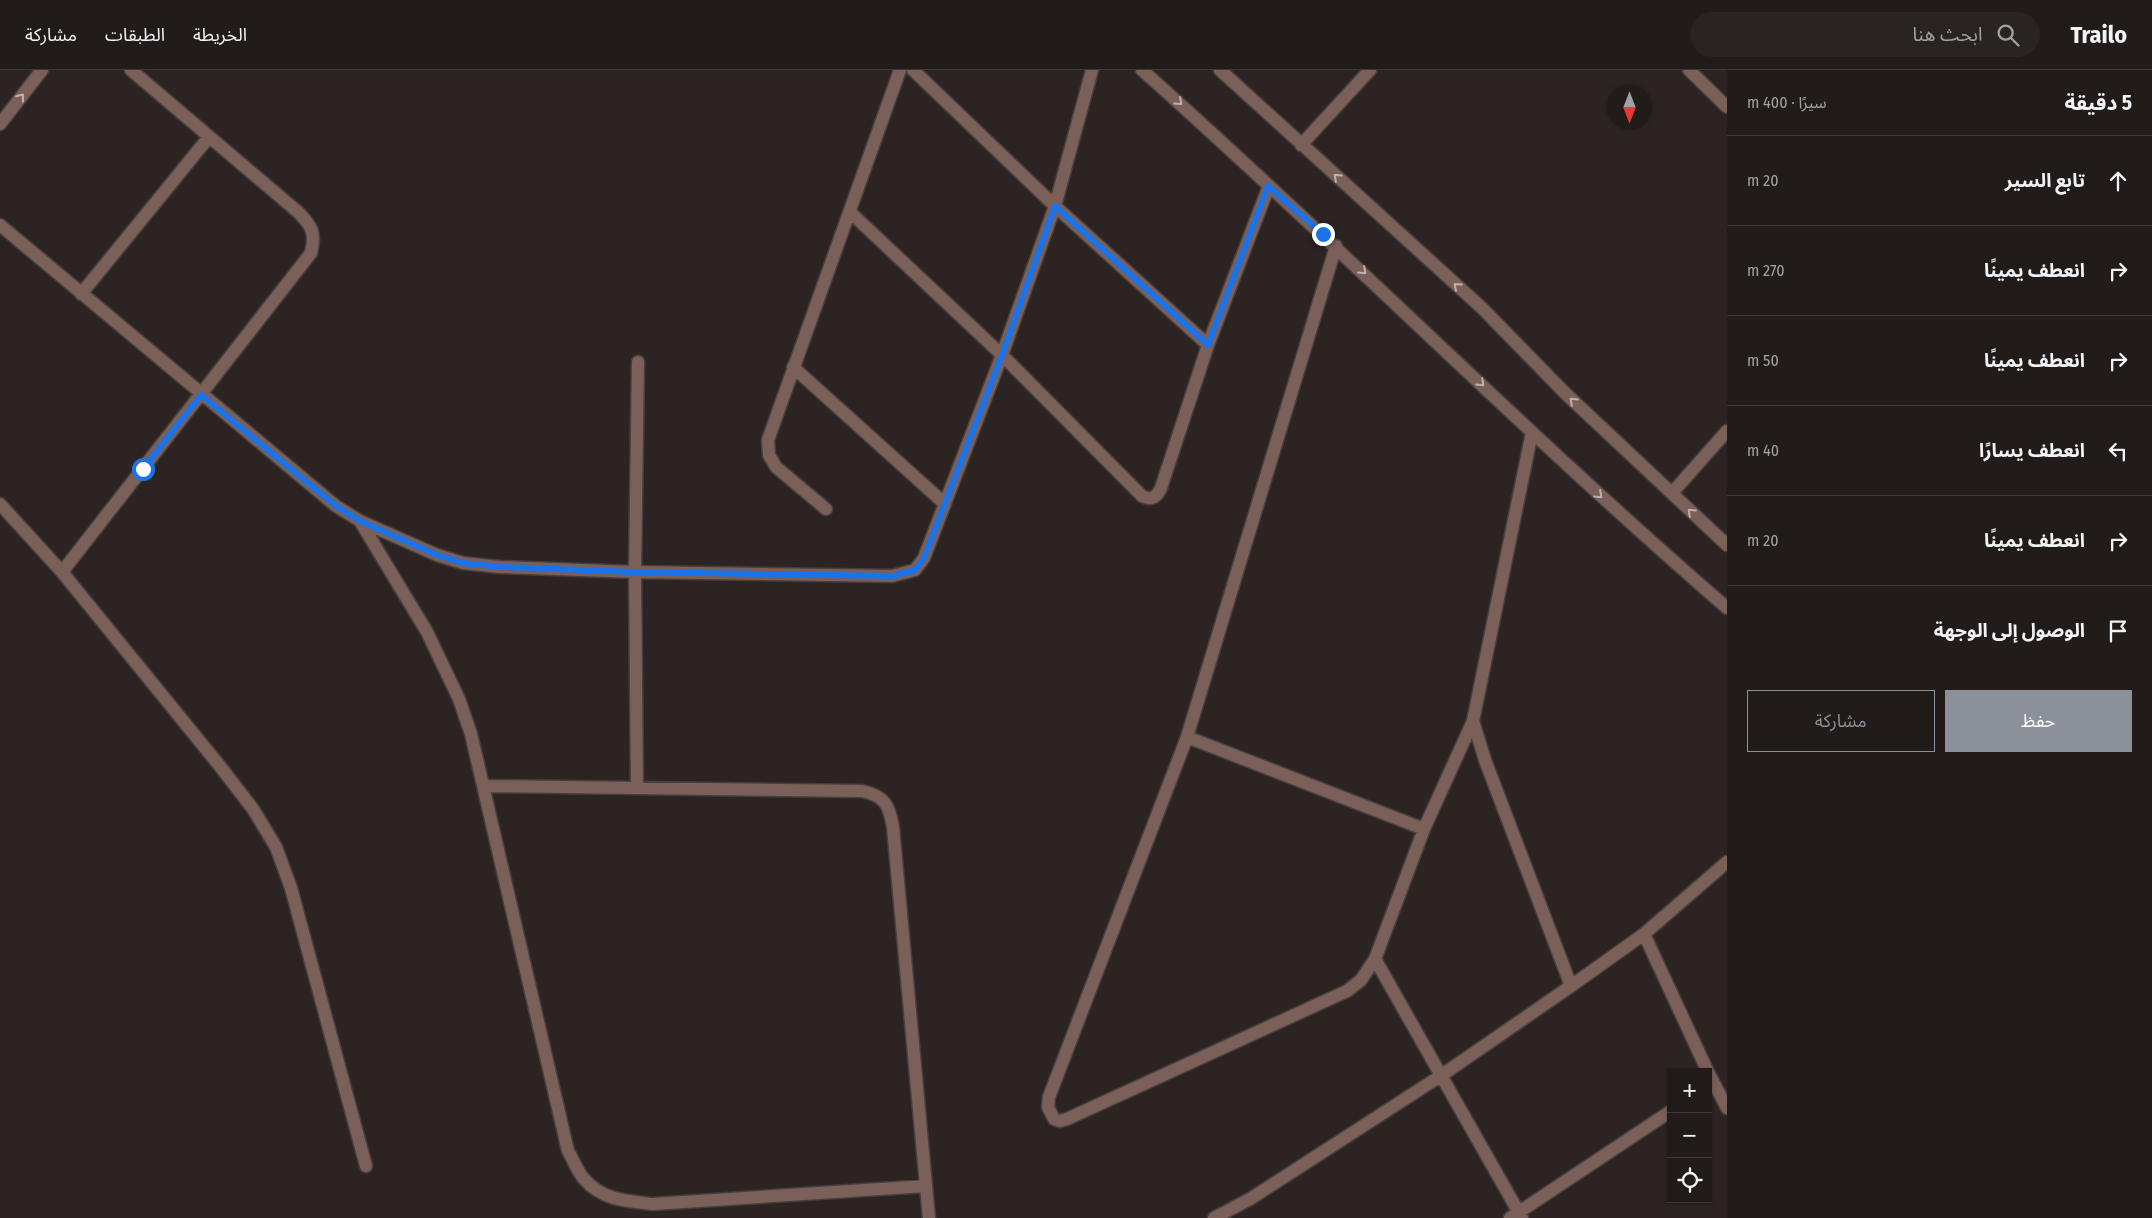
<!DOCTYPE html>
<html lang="ar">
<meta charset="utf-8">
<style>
:root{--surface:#211b1a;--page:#292423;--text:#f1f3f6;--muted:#a2a1a2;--line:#3e3939;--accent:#8c9099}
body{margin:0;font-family:"Fira Sans Condensed","Noto Sans Arabic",sans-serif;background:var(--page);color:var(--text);direction:rtl}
.controls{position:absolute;right:15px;bottom:15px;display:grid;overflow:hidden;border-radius:0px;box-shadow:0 1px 4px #0004}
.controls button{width:45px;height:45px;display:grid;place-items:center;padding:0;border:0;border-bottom:1px solid var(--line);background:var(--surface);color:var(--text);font:25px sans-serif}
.compass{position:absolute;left:1607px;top:15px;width:45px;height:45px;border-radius:50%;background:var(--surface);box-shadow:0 1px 4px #0004;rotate:180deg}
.stop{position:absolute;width:15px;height:15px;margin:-11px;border:4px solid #1a73e8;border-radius:50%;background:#fff}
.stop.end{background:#1a73e8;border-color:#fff;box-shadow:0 1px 5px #0008}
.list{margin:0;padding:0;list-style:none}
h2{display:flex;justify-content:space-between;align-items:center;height:65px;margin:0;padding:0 20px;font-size:21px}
h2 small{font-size:16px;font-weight:400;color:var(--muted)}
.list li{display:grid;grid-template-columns:32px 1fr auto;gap:15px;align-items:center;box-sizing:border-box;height:90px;padding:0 20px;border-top:1px solid var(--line)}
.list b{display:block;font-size:19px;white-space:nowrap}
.list em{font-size:16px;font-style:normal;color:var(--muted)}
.actions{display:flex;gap:10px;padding:15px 20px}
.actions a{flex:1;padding:11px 0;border:1px solid var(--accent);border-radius:0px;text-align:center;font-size:18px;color:var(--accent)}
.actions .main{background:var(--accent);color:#fff}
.icon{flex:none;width:28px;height:28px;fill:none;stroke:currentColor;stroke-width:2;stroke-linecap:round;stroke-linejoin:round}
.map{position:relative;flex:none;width:1727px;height:1148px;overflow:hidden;direction:ltr}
header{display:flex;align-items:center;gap:30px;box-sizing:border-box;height:70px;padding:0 25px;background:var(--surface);border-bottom:1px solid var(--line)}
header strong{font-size:24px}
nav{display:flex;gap:28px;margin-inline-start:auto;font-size:18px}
.search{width:350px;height:45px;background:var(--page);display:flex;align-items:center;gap:12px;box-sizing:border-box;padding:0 18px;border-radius:28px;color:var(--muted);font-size:19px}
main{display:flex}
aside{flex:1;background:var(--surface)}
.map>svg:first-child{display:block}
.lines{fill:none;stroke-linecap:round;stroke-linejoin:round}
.minor-casing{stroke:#473f3d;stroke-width:15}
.minor{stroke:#7a6059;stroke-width:12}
.oneway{stroke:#bfb2ae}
.route{stroke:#1a73e8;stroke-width:6}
</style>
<header>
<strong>Trailo</strong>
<div class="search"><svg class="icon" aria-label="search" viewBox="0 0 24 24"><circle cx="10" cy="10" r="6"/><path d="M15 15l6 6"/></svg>ابحث هنا</div>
<nav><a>الخريطة</a><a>الطبقات</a><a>مشاركة</a></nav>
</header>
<main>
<aside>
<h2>5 دقيقة<small>سيرًا · 400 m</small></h2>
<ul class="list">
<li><svg class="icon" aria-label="ahead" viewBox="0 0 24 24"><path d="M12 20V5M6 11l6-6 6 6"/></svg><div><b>تابع السير</b></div><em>20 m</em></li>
<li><svg class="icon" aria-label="right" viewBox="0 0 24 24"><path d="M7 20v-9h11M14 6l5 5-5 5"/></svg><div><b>انعطف يمينًا</b></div><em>270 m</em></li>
<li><svg class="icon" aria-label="right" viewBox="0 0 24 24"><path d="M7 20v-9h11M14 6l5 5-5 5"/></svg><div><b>انعطف يمينًا</b></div><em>50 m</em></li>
<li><svg class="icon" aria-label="left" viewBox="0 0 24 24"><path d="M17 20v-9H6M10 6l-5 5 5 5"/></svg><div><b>انعطف يسارًا</b></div><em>40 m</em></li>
<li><svg class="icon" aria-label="right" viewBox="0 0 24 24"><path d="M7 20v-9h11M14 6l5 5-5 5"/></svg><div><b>انعطف يمينًا</b></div><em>20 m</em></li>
<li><svg class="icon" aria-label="arrive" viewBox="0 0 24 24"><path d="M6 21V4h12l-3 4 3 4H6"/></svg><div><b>الوصول إلى الوجهة</b></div></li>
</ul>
<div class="actions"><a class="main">حفظ</a><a>مشاركة</a></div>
</aside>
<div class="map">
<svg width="1727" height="1148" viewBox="0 0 1727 1148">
<rect width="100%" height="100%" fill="#2c2422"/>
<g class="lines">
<g class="minor-casing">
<path id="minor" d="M913 0 1055 136 1208 275
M1142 0C1340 176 1527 365 1727 538
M1220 0 1482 238 1565 323 1727 475
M1689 0 1727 37
M0 54 42 0
M1301 75 1370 0
M850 142 1002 285 1142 426C1151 431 1157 427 1161 418L1208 275 1269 116
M0 155 336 436 360 451 437 485 463 493 500 497 635 502 892 506 915 500 924 488 1002 285 1055 136 1092 0
M81 224 209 67
M793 297 945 434
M1672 423 1727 361
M0 434 62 502 219 695 253 739 276 777 291 818 366 1096
M826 439 776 397 769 385 768 370 900 0
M360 451 427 562 459 629 471 664 568 1081C573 1089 577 1101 584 1109 602 1130 626 1131 653 1134L926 1116
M62 502 311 183C316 163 312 156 298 142L131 0
M1187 667 1424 759 1375 889 1361 910 1347 921 1067 1049 1060 1051 1054 1049 1048 1037 1049 1027 1187 667 1336 176
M483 716 862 721C885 726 889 735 893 757L929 1148
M637 718 635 502 638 292
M1424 759 1473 651
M1644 864 1708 1002
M1375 889 1522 1148
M1571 916 1644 864 1727 792
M1708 1002 1727 1038
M1214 1148 1250 1129 1442 1005 1571 916 1485 690 1473 651 1532 362
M1510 1148 1671 1041"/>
</g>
<use href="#minor" class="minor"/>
</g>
<defs><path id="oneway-chevron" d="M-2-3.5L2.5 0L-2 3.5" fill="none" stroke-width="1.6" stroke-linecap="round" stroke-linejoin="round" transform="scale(1.25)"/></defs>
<g class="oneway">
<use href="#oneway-chevron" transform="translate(21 27) rotate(-52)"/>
<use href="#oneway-chevron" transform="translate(1179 32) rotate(42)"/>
<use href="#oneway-chevron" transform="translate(1337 107) rotate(-138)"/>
<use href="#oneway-chevron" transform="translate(1363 201) rotate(43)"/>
<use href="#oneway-chevron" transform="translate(1457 216) rotate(-138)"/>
<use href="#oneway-chevron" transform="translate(1481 313) rotate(44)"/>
<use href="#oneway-chevron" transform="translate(1573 331) rotate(-137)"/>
<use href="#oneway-chevron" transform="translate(1599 425) rotate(43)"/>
<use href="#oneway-chevron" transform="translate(1691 442) rotate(-137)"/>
</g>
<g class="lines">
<path class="route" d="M143 399 201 325 336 436 360 451 437 485 463 493 500 497 635 502 892 506 915 500 924 488 1002 285 1055 136 1208 275 1268 116 1323 164"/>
</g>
</svg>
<div class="controls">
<button>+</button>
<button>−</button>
<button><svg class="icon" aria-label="locate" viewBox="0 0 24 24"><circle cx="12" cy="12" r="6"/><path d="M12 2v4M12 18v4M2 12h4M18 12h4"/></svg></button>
</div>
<svg class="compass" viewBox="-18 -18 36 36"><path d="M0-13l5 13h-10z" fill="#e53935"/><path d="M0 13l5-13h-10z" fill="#a2a1a2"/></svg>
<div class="stop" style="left:143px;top:399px"></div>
<div class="stop end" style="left:1323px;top:164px"></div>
</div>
</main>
